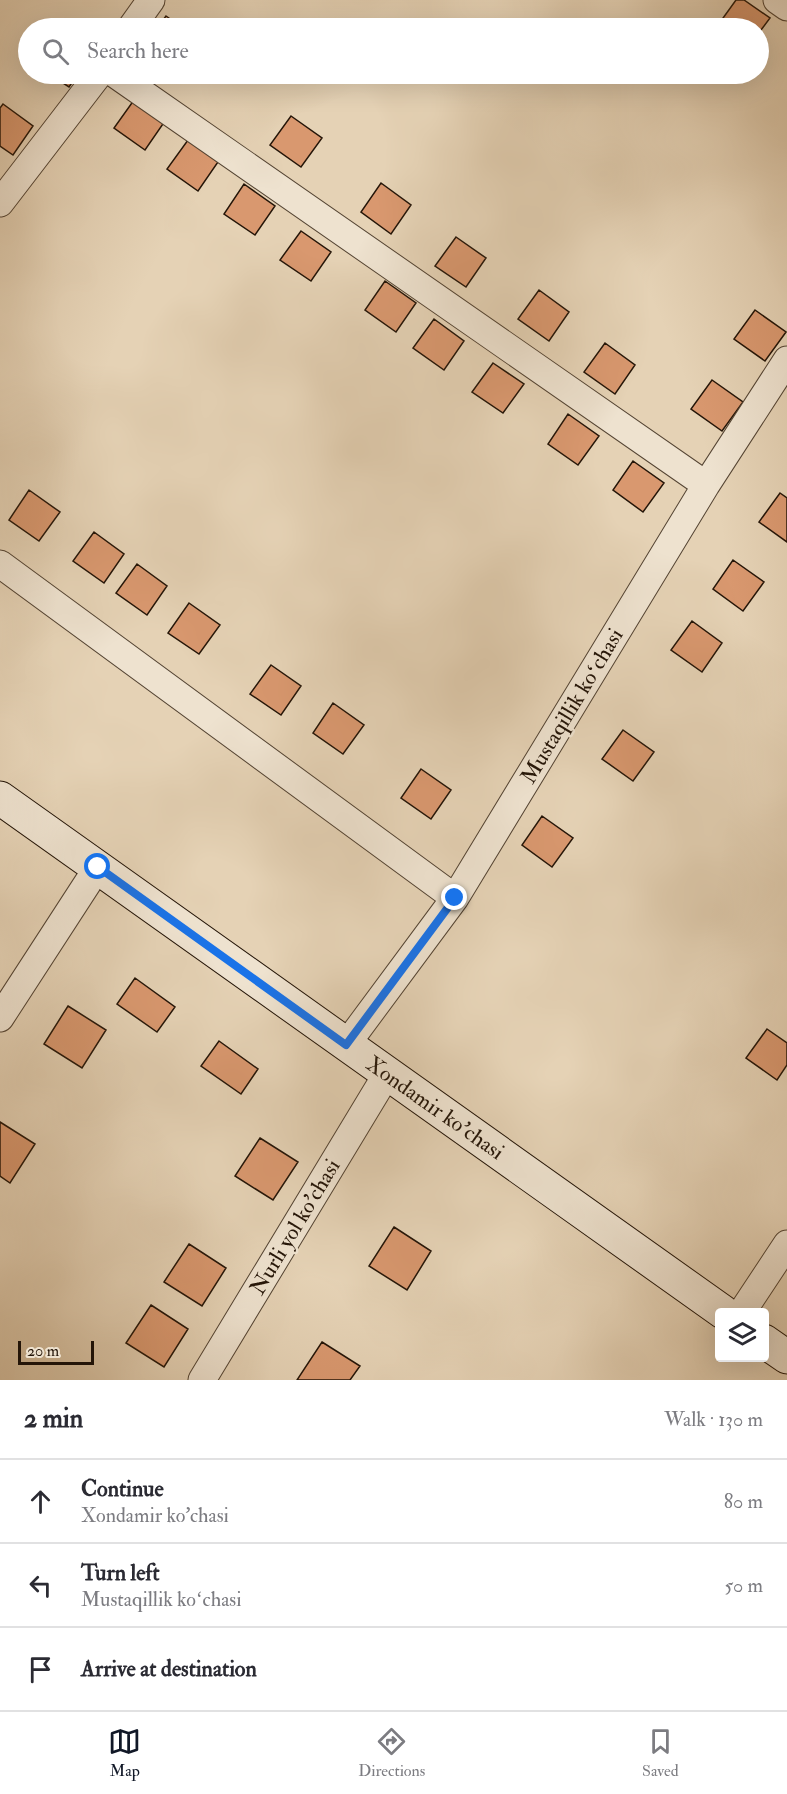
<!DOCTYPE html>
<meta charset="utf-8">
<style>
:root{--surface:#fff;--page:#f2f2f3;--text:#2b2b33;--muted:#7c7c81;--line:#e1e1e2;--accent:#111827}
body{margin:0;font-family:"IM FELL Double Pica",serif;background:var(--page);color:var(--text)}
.controls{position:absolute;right:18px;bottom:18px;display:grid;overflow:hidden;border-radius:6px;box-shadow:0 6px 24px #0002}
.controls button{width:54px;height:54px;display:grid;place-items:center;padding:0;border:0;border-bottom:2px solid var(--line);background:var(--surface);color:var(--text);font:30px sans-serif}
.scale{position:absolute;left:18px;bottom:15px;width:76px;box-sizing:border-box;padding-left:6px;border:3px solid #241508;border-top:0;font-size:16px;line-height:21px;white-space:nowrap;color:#241508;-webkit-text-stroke:4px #eee2cf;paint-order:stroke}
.stop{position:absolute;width:18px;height:18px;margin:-14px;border:4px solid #1a73e8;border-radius:50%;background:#fff}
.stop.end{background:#1a73e8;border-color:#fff;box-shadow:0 2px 6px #0008}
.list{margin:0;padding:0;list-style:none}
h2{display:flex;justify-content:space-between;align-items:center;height:78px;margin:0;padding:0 24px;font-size:26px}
h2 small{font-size:20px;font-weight:400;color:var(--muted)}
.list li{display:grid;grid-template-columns:39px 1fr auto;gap:18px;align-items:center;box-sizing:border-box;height:84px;padding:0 24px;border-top:2px solid var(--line)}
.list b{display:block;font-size:22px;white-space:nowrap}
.list p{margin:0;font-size:20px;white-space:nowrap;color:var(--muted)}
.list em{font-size:20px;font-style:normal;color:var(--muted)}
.icon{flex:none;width:33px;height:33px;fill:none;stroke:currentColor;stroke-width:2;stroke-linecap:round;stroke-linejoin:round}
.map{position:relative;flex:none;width:787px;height:1380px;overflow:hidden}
.search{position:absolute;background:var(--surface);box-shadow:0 6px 24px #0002;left:18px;right:18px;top:18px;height:66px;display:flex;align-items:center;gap:15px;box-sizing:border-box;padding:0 21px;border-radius:33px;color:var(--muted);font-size:22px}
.sheet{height:330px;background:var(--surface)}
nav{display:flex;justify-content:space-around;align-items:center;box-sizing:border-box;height:84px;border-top:2px solid var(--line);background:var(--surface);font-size:16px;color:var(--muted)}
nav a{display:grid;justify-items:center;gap:3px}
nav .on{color:var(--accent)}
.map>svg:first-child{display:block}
.building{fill:#d9986f;stroke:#241508;stroke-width:1.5}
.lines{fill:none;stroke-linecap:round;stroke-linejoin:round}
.street-casing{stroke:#544433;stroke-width:29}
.secondary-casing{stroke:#241508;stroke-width:35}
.street{stroke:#eee2cf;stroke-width:27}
.secondary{stroke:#eee2cf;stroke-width:33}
.route{stroke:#1a73e8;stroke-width:8}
.labels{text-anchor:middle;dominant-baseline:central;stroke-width:5;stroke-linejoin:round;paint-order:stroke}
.street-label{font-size:22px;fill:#241508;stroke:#eee2cf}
</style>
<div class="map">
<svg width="787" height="1380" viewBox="0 0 787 1380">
<rect width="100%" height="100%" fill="#e5d2b5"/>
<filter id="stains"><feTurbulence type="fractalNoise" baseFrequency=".00333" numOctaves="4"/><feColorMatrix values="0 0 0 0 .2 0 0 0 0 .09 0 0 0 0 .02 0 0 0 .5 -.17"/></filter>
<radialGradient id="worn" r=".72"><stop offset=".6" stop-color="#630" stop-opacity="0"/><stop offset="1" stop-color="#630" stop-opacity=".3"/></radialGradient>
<path class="building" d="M736 0H744L770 18 758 34V28H723L718 25Z
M166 16 183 28H157Z
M49 74H78L69 87Z
M134 100 165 121 145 150 114 128Z
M3 104 33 126 13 155 0 146V108Z
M291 116 322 138 301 167 270 145Z
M188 140 218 162 198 191 167 169Z
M381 183 411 205 391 234 361 212Z
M244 184 275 206 255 235 224 214Z
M301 231 331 252 311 281 280 260Z
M456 237 486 258 466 287 435 266Z
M385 281 416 303 396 332 365 310Z
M539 290 569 312 549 341 518 319Z
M755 310 786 332 765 361 734 339Z
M434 319 464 341 444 370 413 348Z
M605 343 635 365 615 394 584 372Z
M493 363 524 384 503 413 472 392Z
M712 380 743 402 722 431 691 409Z
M568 414 599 436 578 465 548 444Z
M633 461 664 483 643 512 613 490Z
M29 490 60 512 39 541 9 520Z
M780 493 787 498V542L759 522Z
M94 532 124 554 104 583 73 561Z
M733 560 764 582 743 611 713 589Z
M137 564 167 586 147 615 116 593Z
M189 603 220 625 199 654 168 633Z
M692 621 722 643 702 672 671 650Z
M271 665 301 686 281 715 250 694Z
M333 703 364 725 343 754 313 733Z
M623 730 654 752 633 781 602 759Z
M421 769 451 790 431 819 401 798Z
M542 816 573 838 552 867 522 845Z
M135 978 175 1007 157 1032 117 1004Z
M68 1006 106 1030 82 1068 44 1044Z
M767 1029 787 1043V1065L777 1080 746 1058Z
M219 1041 258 1069 241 1094 201 1066Z
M0 1122 35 1144 10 1183 0 1176Z
M260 1138 298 1162 273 1200 235 1176Z
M394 1227 431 1251 407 1290 369 1266Z
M189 1244 226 1268 202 1306 164 1282Z
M151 1305 188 1329 164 1367 126 1343Z
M322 1342 360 1366 350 1380H297Z"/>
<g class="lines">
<g class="street-casing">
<path id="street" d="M777 0 787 7
M131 28 151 0
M115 74 706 485
M0 203 99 74
M0 564 455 898
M0 1018 98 867
M346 1045 455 898 706 485 787 360
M742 1312 787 1244
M202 1380 387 1074"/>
</g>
<g class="secondary-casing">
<path id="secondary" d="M0 798 723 1312
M764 1341 787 1357"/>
</g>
<use href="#street" class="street"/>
<use href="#secondary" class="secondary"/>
</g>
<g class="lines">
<path class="route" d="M98 867 346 1045 455 898"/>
</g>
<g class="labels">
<g class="street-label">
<text transform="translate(572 706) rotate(-59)">Mustaqillik koʻchasi</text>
<text transform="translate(435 1108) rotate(35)">Xondamir ko'chasi</text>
<text transform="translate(295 1227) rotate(-59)">Nurli yol ko'chasi</text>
</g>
</g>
<rect width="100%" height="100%" filter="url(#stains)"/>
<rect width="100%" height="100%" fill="url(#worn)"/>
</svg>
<div class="controls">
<button><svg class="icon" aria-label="layers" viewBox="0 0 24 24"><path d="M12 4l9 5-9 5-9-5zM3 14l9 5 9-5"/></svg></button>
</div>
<div class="scale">20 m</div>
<div class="stop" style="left:98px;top:867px"></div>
<div class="stop end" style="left:455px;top:898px"></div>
<div class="search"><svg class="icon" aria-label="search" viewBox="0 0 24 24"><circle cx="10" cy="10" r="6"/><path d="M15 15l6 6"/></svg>Search here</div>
</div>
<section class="sheet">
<h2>2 min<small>Walk · 130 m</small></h2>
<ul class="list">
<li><svg class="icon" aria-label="ahead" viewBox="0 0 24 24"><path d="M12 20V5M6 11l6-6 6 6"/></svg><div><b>Continue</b><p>Xondamir ko'chasi</p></div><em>80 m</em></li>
<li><svg class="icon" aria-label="left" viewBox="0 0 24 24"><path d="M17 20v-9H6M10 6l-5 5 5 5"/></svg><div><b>Turn left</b><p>Mustaqillik koʻchasi</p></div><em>50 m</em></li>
<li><svg class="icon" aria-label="arrive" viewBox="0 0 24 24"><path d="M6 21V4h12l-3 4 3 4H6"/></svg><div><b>Arrive at destination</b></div></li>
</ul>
</section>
<nav>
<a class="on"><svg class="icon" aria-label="map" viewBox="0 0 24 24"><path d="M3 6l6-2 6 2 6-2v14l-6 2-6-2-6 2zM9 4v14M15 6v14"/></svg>Map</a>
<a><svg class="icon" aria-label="directions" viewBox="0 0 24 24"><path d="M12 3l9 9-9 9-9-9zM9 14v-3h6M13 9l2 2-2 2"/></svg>Directions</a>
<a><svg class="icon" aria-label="saved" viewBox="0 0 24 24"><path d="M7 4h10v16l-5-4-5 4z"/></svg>Saved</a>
</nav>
